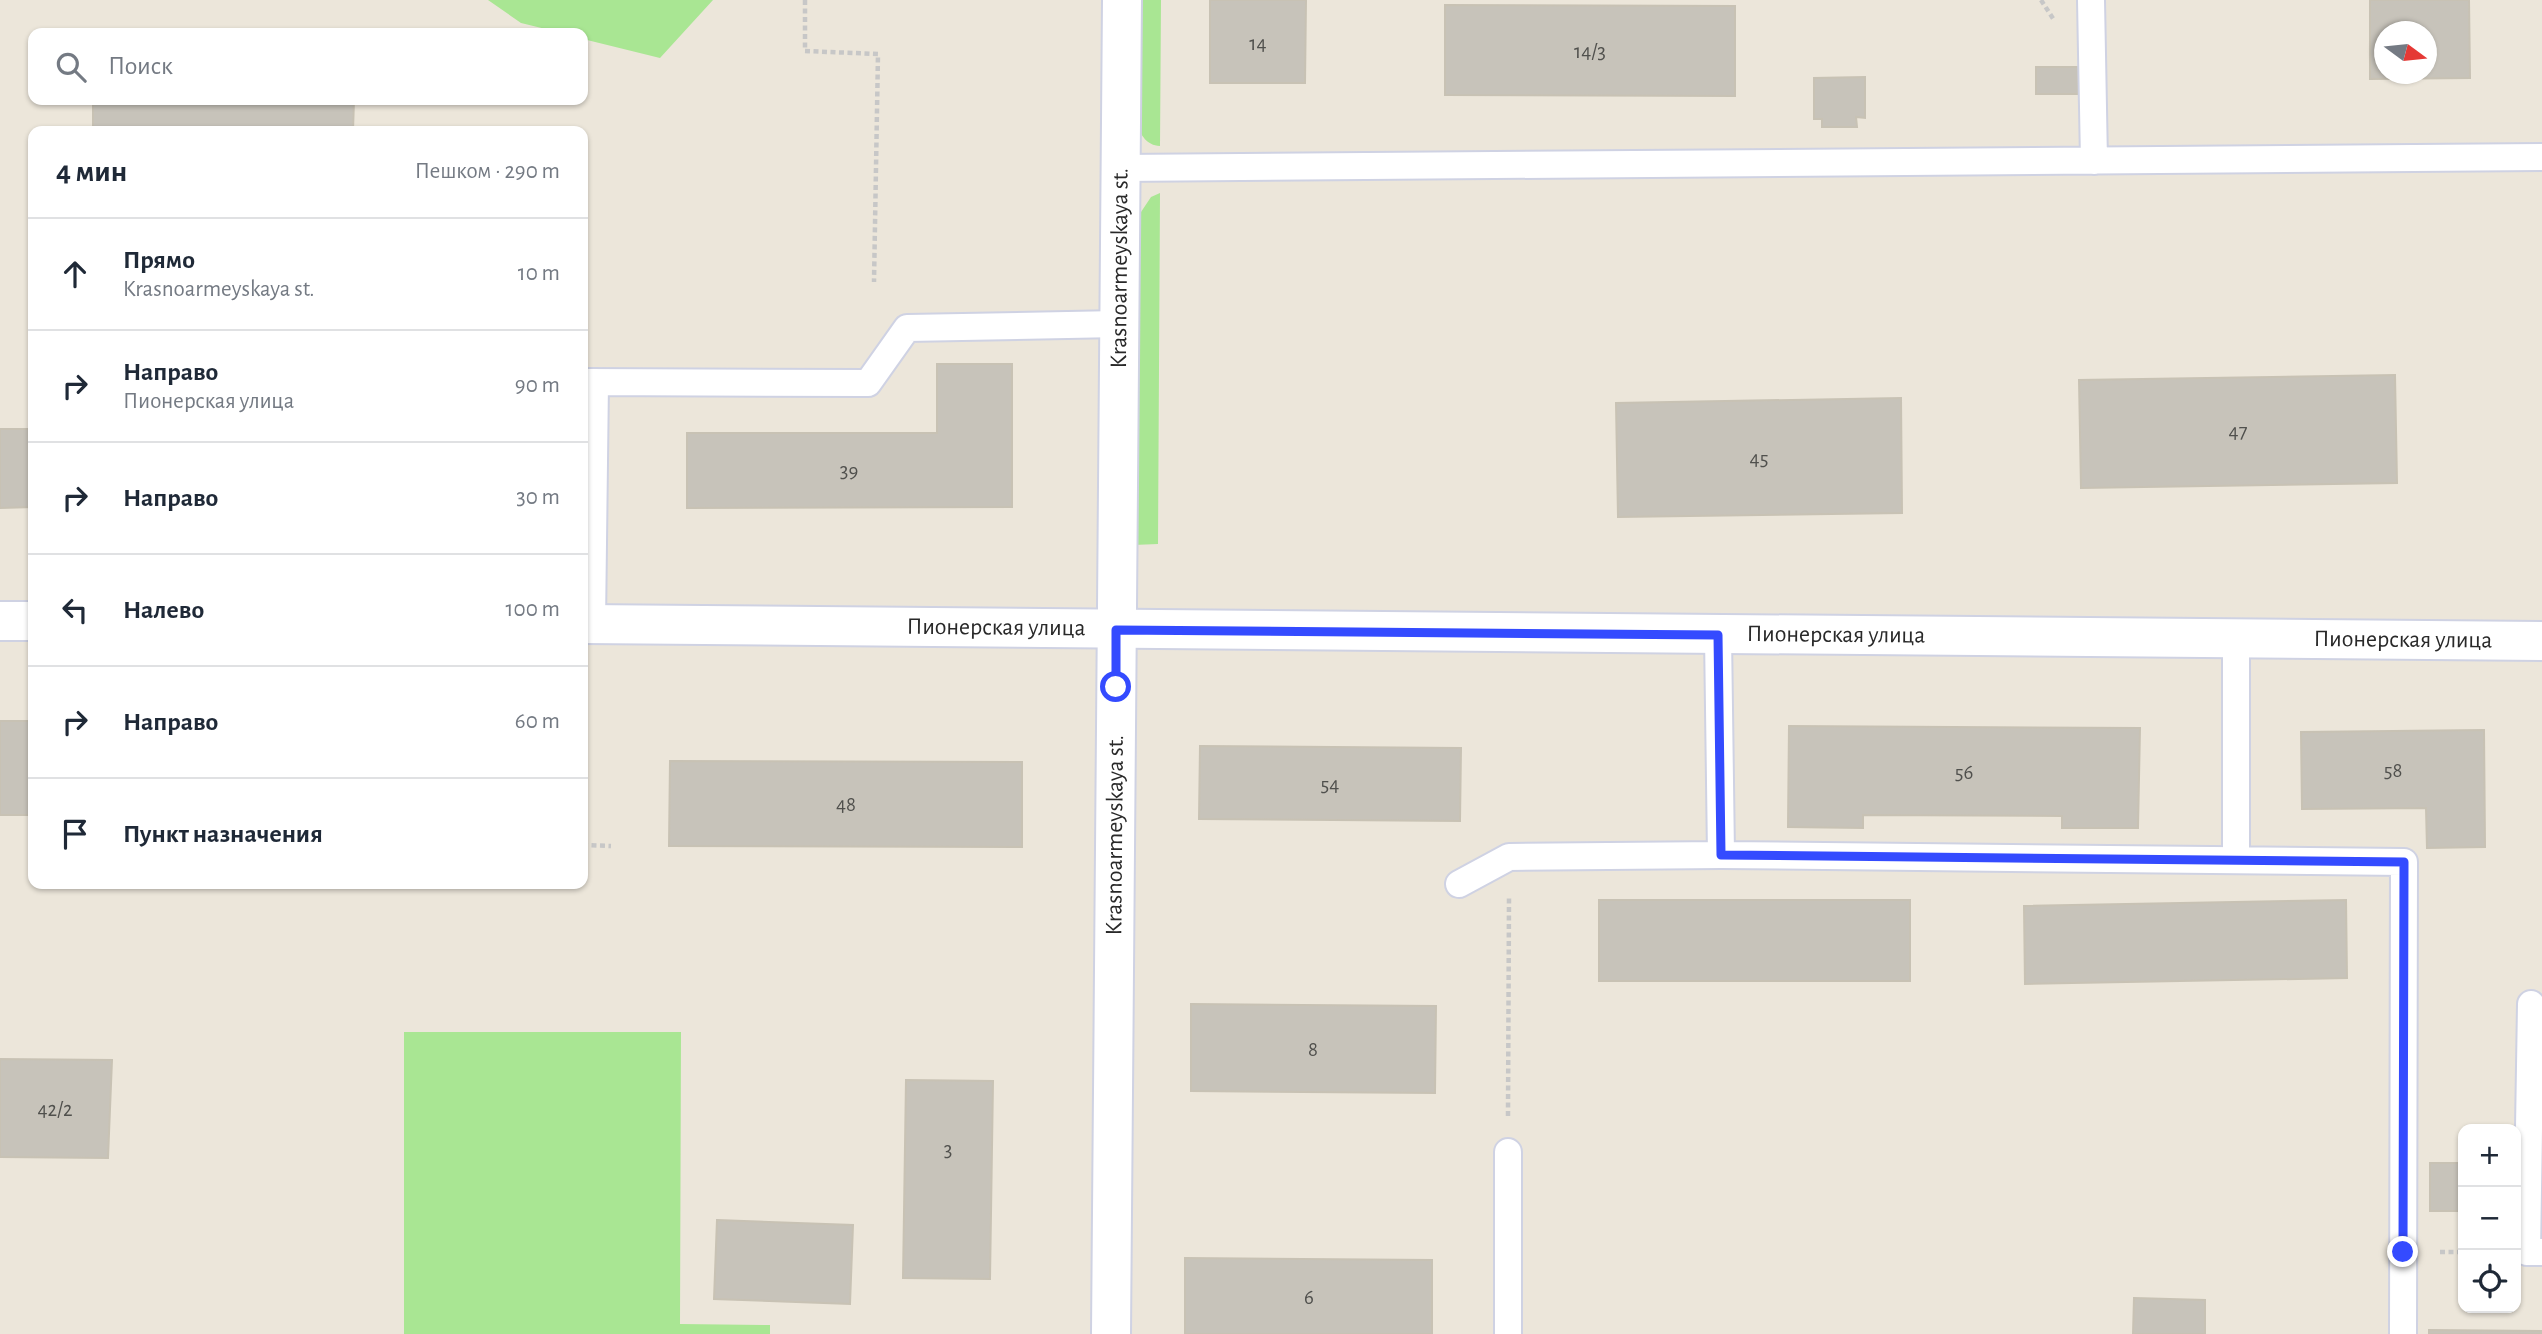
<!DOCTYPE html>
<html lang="ru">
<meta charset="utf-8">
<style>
:root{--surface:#fff;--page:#f6f6f7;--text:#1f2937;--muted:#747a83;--line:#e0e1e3}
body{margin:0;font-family:"Alegreya Sans",sans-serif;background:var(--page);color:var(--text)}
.controls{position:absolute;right:21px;bottom:21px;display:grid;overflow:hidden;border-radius:14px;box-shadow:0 2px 5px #0004}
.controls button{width:63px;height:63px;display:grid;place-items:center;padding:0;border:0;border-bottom:2px solid var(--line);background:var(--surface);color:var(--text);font:35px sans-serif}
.compass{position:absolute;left:2374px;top:21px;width:63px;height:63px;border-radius:50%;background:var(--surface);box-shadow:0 2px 5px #0004;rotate:105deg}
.stop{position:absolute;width:21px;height:21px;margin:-16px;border:5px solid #344bff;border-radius:50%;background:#fff}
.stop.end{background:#344bff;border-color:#fff;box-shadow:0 2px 7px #0008}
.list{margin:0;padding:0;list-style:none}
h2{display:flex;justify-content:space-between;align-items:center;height:91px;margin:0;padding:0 28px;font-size:30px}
h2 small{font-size:23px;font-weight:400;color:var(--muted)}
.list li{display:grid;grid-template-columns:46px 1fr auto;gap:21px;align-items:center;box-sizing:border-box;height:112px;padding:0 28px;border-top:2px solid var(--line)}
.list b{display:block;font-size:26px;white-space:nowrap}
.list p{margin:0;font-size:23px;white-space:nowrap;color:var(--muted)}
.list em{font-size:23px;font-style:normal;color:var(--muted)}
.icon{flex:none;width:38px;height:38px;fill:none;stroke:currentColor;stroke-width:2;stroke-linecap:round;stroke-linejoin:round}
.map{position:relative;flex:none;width:2542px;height:1334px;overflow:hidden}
.search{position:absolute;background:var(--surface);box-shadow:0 2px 5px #0004;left:28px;top:28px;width:560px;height:77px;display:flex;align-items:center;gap:18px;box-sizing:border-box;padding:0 24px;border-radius:14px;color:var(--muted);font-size:26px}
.panel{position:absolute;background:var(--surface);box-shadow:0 2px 5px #0004;left:28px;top:126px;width:560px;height:763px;border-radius:14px}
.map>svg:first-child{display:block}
.green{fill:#a9e693}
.building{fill:#c7c3ba;stroke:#c8c2b4;stroke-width:2;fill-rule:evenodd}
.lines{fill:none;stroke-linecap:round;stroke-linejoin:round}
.lane-casing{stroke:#cfd2e3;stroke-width:30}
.street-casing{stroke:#cfd2e3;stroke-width:42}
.path{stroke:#c7c7c7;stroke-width:4.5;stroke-dasharray:5 3.5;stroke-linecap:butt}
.lane{stroke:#fff;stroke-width:26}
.street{stroke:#fff;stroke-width:38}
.route{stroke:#344bff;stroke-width:9}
.labels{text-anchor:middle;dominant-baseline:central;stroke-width:7;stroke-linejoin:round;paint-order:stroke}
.number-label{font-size:21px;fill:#50504d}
.street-label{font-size:24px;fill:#292929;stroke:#fff}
</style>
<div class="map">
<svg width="2542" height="1334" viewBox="0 0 2542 1334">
<rect width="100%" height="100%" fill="#ece6da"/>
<path class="green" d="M488 0H713L660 58 583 39V33H562L521 23Z
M1138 0H1161L1160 146C1146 145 1142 136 1136 124Z
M1160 193 1158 544 1133 545 1139 215 1151 197Z
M404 1032H681L680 1324 770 1325V1334H404Z"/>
<path class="building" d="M1210 0H1306L1305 83H1210Z
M2370 0H2469L2470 78 2370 79ZM2384 32H2426V74H2384Z
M1445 5 1735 6V96L1445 95Z
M2036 67H2078V94H2036Z
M1865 77V118L1856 117 1857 127H1822V119H1814V78Z
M93 100H354L353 131H93Z
M937 364H1012V507L687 508V433H937Z
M2395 375 2397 483 2081 488 2079 380Z
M1901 398 1902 513 1618 517 1616 403Z
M0 429H33V507L0 508Z
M0 721H33V815H0Z
M1789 726 2140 728 2138 828H2062V816L1863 815V828L1788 827Z
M2484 730 2485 847 2427 848 2426 808 2302 809 2301 732Z
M1200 746 1461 748 1460 821 1199 819Z
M670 761 1022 762V847L669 846Z
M1599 900H1910V981H1599Z
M2346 900 2347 978 2025 984 2024 906Z
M1191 1004 1436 1006 1435 1093 1191 1091Z
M0 1059 112 1060 108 1158 0 1157Z
M906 1080 993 1081 990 1279 903 1278Z
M2430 1163H2459L2460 1211H2430Z
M717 1220 853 1225 850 1304 714 1299Z
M1185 1258 1432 1260V1334H1185Z
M2134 1298 2205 1300V1334H2133Z
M2429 1330 2542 1331V1334H2429Z"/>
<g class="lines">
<g class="lane-casing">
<path id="lane" d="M2091 0 2094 161
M1120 168 2542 157
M583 382 868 383 907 328 1119 324
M592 624 595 382
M1718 635 1721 855
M2236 860V638
M1459 884 1509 857 1721 855 2404 862 2403 1334
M2531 1004 2527 1252H2542
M1508 1334V1152"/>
</g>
<g class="street-casing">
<g id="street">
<path d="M0 621H33"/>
<path id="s1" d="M583 624 2542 641"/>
<path id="s2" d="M1111 1334 1122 0"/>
</g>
</g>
<path class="path" d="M805 0V51L878 54 874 282
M2041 0 2054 20
M583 845 611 846
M1508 1116 1509 898
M2440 1252H2463"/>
<use href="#lane" class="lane"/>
<use href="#street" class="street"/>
</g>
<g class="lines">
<path class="route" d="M1116 687V630L1718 635 1721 855 2404 862 2403 1252"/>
</g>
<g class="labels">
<g class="number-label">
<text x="1258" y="43">14</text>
<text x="1590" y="51">14/3</text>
<text x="2238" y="431">47</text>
<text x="1759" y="458">45</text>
<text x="849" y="470">39</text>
<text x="2393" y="770">58</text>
<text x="1964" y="772">56</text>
<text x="1330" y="784">54</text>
<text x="846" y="804">48</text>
<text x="1313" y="1049">8</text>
<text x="55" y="1109">42/2</text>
<text x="948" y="1149">3</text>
<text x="1309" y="1297">6</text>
</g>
<g class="street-label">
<text stroke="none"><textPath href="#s2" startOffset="1066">Krasnoarmeyskaya st.</textPath></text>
<text stroke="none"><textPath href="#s1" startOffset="413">Пионерская улица</textPath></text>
<text stroke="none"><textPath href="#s1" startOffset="1253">Пионерская улица</textPath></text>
<text stroke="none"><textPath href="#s1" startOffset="1820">Пионерская улица</textPath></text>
<text stroke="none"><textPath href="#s2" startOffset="499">Krasnoarmeyskaya st.</textPath></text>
</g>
</g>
</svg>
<div class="controls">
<button>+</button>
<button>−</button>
<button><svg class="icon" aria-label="locate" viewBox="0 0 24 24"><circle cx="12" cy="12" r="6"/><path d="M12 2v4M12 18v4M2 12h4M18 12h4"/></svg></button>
</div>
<svg class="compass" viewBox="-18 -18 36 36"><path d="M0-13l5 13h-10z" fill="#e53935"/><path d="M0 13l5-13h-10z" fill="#747a83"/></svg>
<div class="stop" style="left:1116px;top:687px"></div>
<div class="stop end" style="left:2403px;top:1252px"></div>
<div class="search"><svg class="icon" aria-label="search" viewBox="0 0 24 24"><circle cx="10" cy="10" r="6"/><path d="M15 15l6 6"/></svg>Поиск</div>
<section class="panel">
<h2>4 мин<small>Пешком · 290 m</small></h2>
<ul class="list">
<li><svg class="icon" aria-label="ahead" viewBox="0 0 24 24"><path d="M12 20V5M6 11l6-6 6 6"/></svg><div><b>Прямо</b><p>Krasnoarmeyskaya st.</p></div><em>10 m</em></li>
<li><svg class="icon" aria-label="right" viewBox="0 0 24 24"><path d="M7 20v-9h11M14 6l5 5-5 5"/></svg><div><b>Направо</b><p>Пионерская улица</p></div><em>90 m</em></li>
<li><svg class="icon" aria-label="right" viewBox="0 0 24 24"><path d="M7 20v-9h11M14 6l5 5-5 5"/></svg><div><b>Направо</b></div><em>30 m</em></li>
<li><svg class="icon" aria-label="left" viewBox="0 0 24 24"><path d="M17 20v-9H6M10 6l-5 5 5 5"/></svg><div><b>Налево</b></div><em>100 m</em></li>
<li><svg class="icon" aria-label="right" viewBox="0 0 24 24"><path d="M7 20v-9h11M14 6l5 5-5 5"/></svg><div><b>Направо</b></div><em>60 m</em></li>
<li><svg class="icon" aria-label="arrive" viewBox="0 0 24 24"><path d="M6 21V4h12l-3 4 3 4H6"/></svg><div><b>Пункт назначения</b></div></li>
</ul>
</section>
</div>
